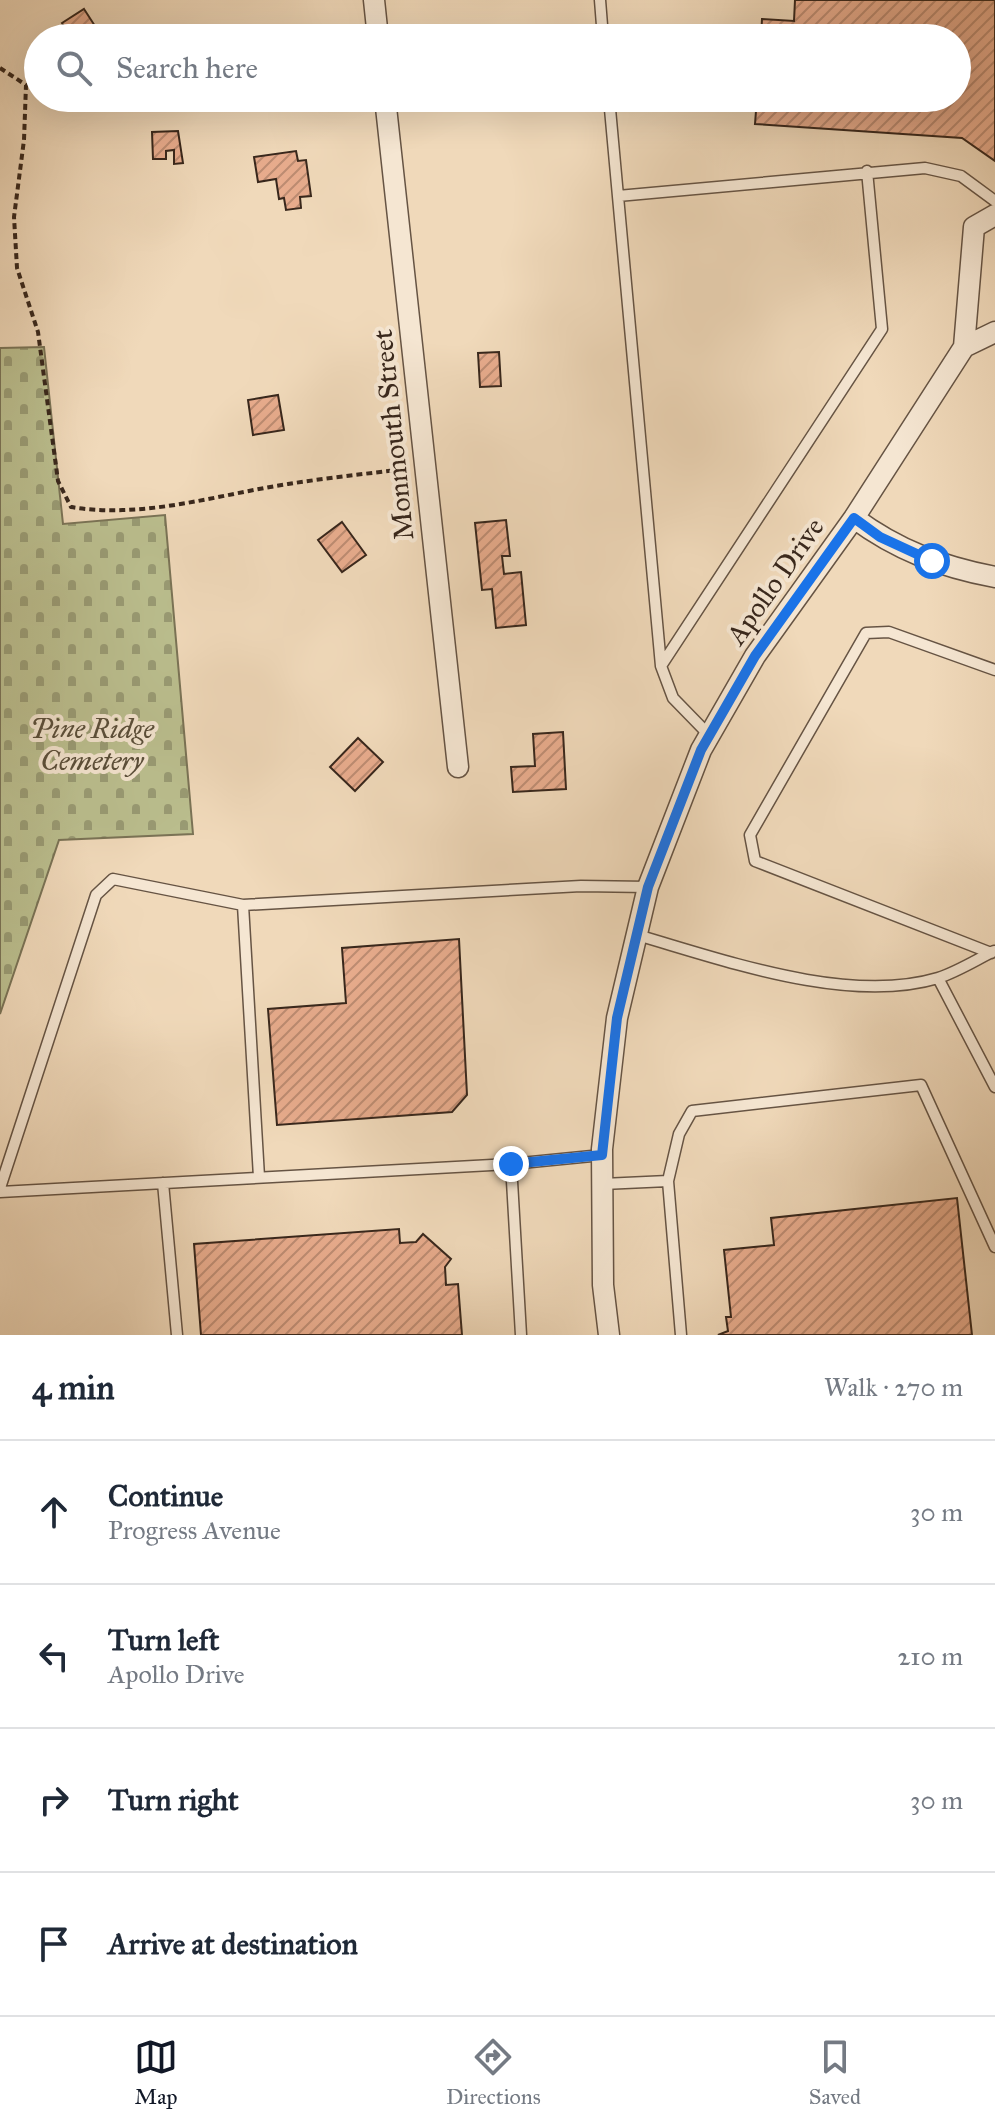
<!DOCTYPE html>
<meta charset="utf-8">
<style>
:root{--surface:#fff;--page:#f2f2f3;--text:#1f2937;--muted:#747a83;--line:#e0e1e3;--accent:#111827}
body{margin:0;font-family:"IM FELL Great Primer",serif;background:var(--page);color:var(--text)}
.stop{position:absolute;width:24px;height:24px;margin:-18px;border:6px solid #1a73e8;border-radius:50%;background:#fff}
.stop.end{background:#1a73e8;border-color:#fff;box-shadow:0 2px 8px #0008}
.list{margin:0;padding:0;list-style:none}
h2{display:flex;justify-content:space-between;align-items:center;height:104px;margin:0;padding:0 32px;font-size:34px}
h2 small{font-size:26px;font-weight:400;color:var(--muted)}
.list li{display:grid;grid-template-columns:52px 1fr auto;gap:24px;align-items:center;box-sizing:border-box;height:144px;padding:0 32px;border-top:2px solid var(--line)}
.list b{display:block;font-size:30px;white-space:nowrap}
.list p{margin:0;font-size:26px;white-space:nowrap;color:var(--muted)}
.list em{font-size:26px;font-style:normal;color:var(--muted)}
.icon{flex:none;width:44px;height:44px;fill:none;stroke:currentColor;stroke-width:2;stroke-linecap:round;stroke-linejoin:round}
.map{position:relative;flex:none;width:995px;height:1335px;overflow:hidden}
.search{position:absolute;background:var(--surface);box-shadow:0 8px 32px #0002;left:24px;right:24px;top:24px;height:88px;display:flex;align-items:center;gap:20px;box-sizing:border-box;padding:0 28px;border-radius:44px;color:var(--muted);font-size:30px}
.sheet{height:680px;background:var(--surface)}
nav{display:flex;justify-content:space-around;align-items:center;box-sizing:border-box;height:112px;border-top:2px solid var(--line);background:var(--surface);font-size:22px;color:var(--muted)}
nav a{display:grid;justify-items:center;gap:4px}
nav .on{color:var(--accent)}
.map>svg:first-child{display:block}
.cemetery{fill:url(#cemetery-stones);stroke:#7a7356;stroke-width:2}
.building{fill:url(#building-hatch);stroke:#38271c;stroke-width:2}
.lines{fill:none;stroke-linecap:round;stroke-linejoin:round}
.service-casing{stroke:#665444;stroke-width:13}
.minor-casing{stroke:#665444;stroke-width:23}
.path{stroke:#38271c;stroke-width:4;stroke-dasharray:6 4;stroke-linecap:butt}
.service{stroke:#f5e6d2;stroke-width:10}
.minor{stroke:#f5e6d2;stroke-width:20}
.route{stroke:#1a73e8;stroke-width:10}
.labels{text-anchor:middle;dominant-baseline:central;stroke-width:8;stroke-linejoin:round;paint-order:stroke}
.street-label{font-size:28px;fill:#38271c;stroke:#f5e6d2}
.park-label{font-size:28px;font-style:italic;fill:#594d39;stroke:#f5e6d2}
</style>
<div class="map">
<svg width="995" height="1335" viewBox="0 0 995 1335">
<defs>
<pattern id="cemetery-stones" width="16" height="16" patternUnits="userSpaceOnUse" patternTransform="scale(2)"><rect width="16" height="16" fill="#bbbf8f"/><path d="M2 7V4a2 2 0 0 1 4 0v3zM10 15v-3a2 2 0 0 1 4 0v3z" fill="#999b74"/></pattern>
<pattern id="building-hatch" width="6" height="6" patternUnits="userSpaceOnUse" patternTransform="scale(2)"><rect width="6" height="6" fill="#e8ac8d"/><path d="M-1 1l2-2M0 6l6-6M5 7l2-2" fill="none" stroke="#bd8c72"/></pattern>
</defs>
<rect width="100%" height="100%" fill="#f0d9ba"/>
<filter id="stains"><feTurbulence type="fractalNoise" baseFrequency=".0025" numOctaves="4"/><feColorMatrix values="0 0 0 0 .2 0 0 0 0 .09 0 0 0 0 .02 0 0 0 .5 -.17"/></filter>
<radialGradient id="worn" r=".72"><stop offset=".6" stop-color="#630" stop-opacity="0"/><stop offset="1" stop-color="#630" stop-opacity=".3"/></radialGradient>
<path class="cemetery" d="M44 347 63 524 165 515 193 834 59 840 0 1014V348Z"/>
<path class="building" d="M795 0H995V161L962 138 755 124 757 98H957V38H761L762 19 794 21Z
M84 9 95 26 71 38 62 23Z
M456 98H480L481 109 457 111 453 101Z
M178 131 183 163 174 164V150L166 151V159H153L152 132Z
M296 151 298 161 306 160 311 196 300 197 301 208 286 210 284 198 279 199 276 179 258 182 254 157Z
M499 352 501 386 480 387 478 353Z
M278 395 284 430 253 435 248 400Z
M506 520 510 556H502L504 574 521 572 526 625 496 628 492 589 482 590 475 523Z
M342 522 366 555 342 572 318 540Z
M563 732 566 789 513 792 511 767 535 766 533 734Z
M358 738 383 762 355 791 330 767Z
M459 939 467 1095 452 1112 277 1125 268 1009 346 1003 342 948Z
M957 1198 972 1335H718L728 1331 726 1317H731L724 1250 774 1245 771 1218Z
M399 1229 400 1243 416 1242 423 1234 451 1259 445 1267 446 1285 458 1284 462 1335H201L194 1244Z"/>
<g class="lines">
<g class="service-casing">
<path id="service" d="M600 0 603 38
M609 98 661 666 673 698 709 735
M618 196 925 168 961 176 995 201
M661 666 882 329 867 171
M243 905 259 1177
M637 935C724 960 848 1005 938 978 957 972 976 960 994 951
M991 953 755 861 750 835 866 633 889 632 995 670
M938 978 995 1087
M668 1181 679 1134 692 1111 921 1085 995 1247
M163 1183 177 1335
M603 1184 668 1181 681 1335
M0 1188 96 895 113 879 243 905 581 886 648 887
M0 1192 511 1164
M521 1335 511 1164 602 1155"/>
</g>
<g class="minor-casing">
<path id="minor" d="M374 0 378 38
M385 98 458 767
M964 347 995 332
M854 518C897 550 942 567 995 577
M609 1335 603 1285 602 1149 617 1018 648 887 701 750 755 656 854 518 964 347 974 227 995 215"/>
</g>
<path class="path" d="M0 68 26 85 24 140 14 217 17 268 38 332 58 481 71 507C144 519 216 495 288 484 326 478 365 474 404 469"/>
<use href="#service" class="service"/>
<use href="#minor" class="minor"/>
</g>
<g class="lines">
<path class="route" d="M511 1164 602 1155 617 1018 648 887 701 750 755 656 854 518 880 537 932 561"/>
</g>
<g class="labels">
<g class="street-label">
<text transform="translate(393 435) rotate(-96)">Monmouth Street</text>
<text transform="translate(775 581) rotate(-55)">Apollo Drive</text>
</g>
<g class="park-label">
<text x="92" y="728">Pine Ridge<tspan x="92" dy="32">Cemetery</tspan></text>
</g>
</g>
<rect width="100%" height="100%" filter="url(#stains)"/>
<rect width="100%" height="100%" fill="url(#worn)"/>
</svg>
<div class="stop" style="left:932px;top:561px"></div>
<div class="stop end" style="left:511px;top:1164px"></div>
<div class="search"><svg class="icon" aria-label="search" viewBox="0 0 24 24"><circle cx="10" cy="10" r="6"/><path d="M15 15l6 6"/></svg>Search here</div>
</div>
<section class="sheet">
<h2>4 min<small>Walk · 270 m</small></h2>
<ul class="list">
<li><svg class="icon" aria-label="ahead" viewBox="0 0 24 24"><path d="M12 20V5M6 11l6-6 6 6"/></svg><div><b>Continue</b><p>Progress Avenue</p></div><em>30 m</em></li>
<li><svg class="icon" aria-label="left" viewBox="0 0 24 24"><path d="M17 20v-9H6M10 6l-5 5 5 5"/></svg><div><b>Turn left</b><p>Apollo Drive</p></div><em>210 m</em></li>
<li><svg class="icon" aria-label="right" viewBox="0 0 24 24"><path d="M7 20v-9h11M14 6l5 5-5 5"/></svg><div><b>Turn right</b></div><em>30 m</em></li>
<li><svg class="icon" aria-label="arrive" viewBox="0 0 24 24"><path d="M6 21V4h12l-3 4 3 4H6"/></svg><div><b>Arrive at destination</b></div></li>
</ul>
</section>
<nav>
<a class="on"><svg class="icon" aria-label="map" viewBox="0 0 24 24"><path d="M3 6l6-2 6 2 6-2v14l-6 2-6-2-6 2zM9 4v14M15 6v14"/></svg>Map</a>
<a><svg class="icon" aria-label="directions" viewBox="0 0 24 24"><path d="M12 3l9 9-9 9-9-9zM9 14v-3h6M13 9l2 2-2 2"/></svg>Directions</a>
<a><svg class="icon" aria-label="saved" viewBox="0 0 24 24"><path d="M7 4h10v16l-5-4-5 4z"/></svg>Saved</a>
</nav>
